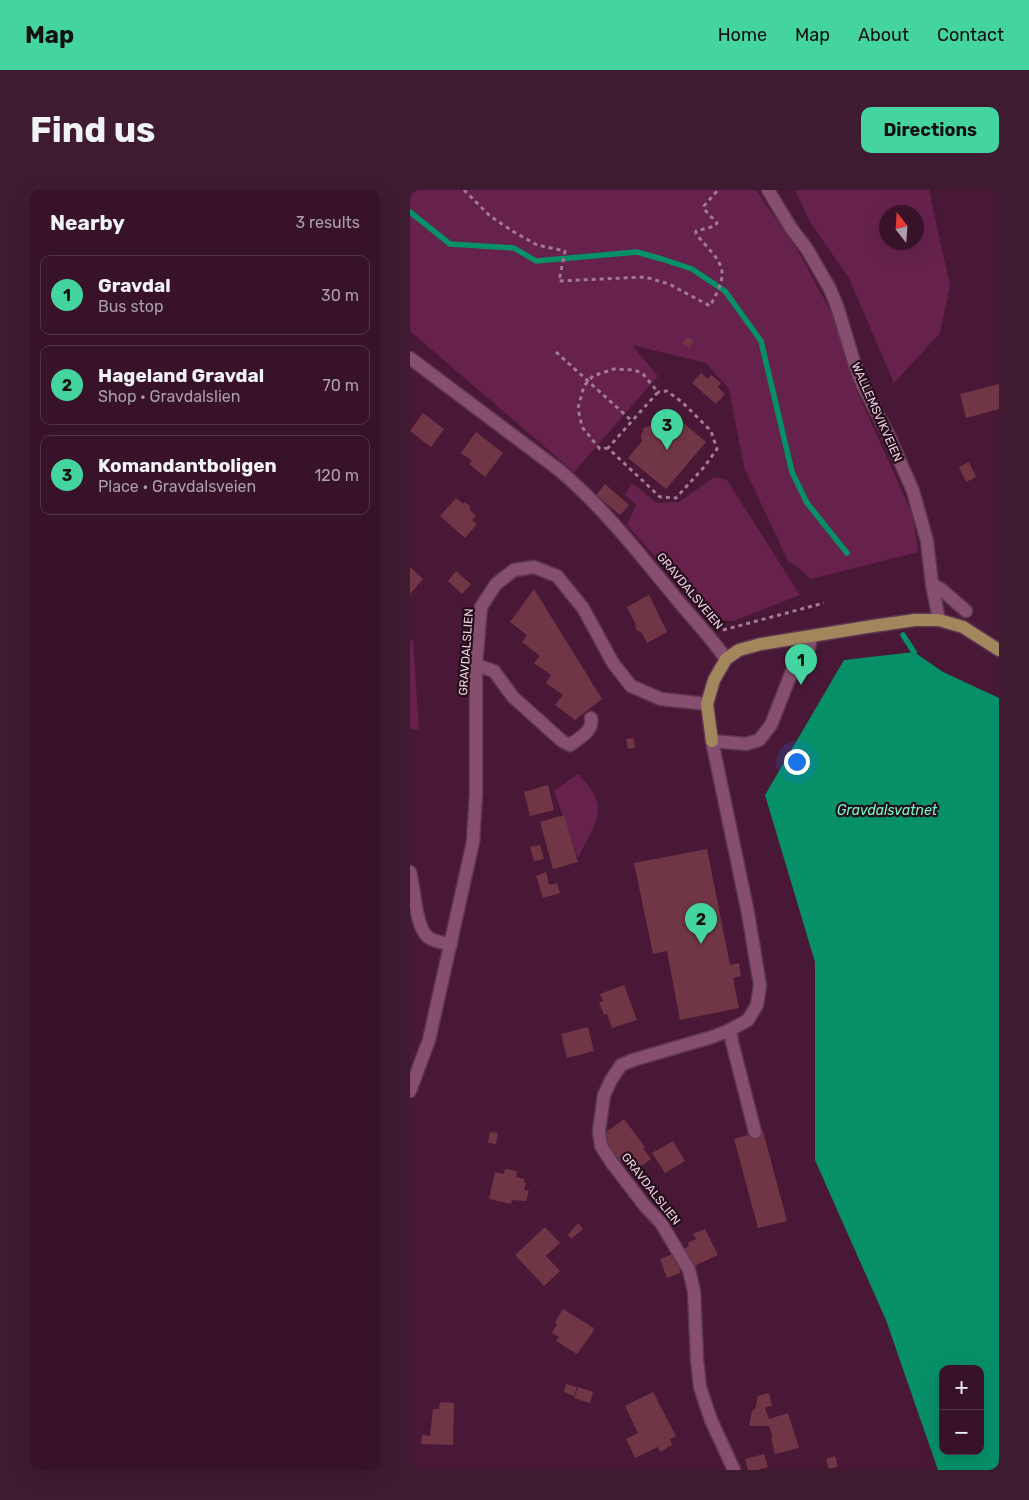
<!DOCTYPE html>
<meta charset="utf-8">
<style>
:root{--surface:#371229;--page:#3e1b31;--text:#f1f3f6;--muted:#aa9ea8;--line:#513246;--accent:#43d4a0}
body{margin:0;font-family:Rubik,sans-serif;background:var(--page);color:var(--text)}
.controls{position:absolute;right:15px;bottom:15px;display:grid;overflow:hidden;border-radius:10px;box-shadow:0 5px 20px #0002}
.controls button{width:45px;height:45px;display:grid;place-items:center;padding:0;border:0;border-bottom:1px solid var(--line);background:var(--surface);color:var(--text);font:25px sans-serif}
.compass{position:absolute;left:469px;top:15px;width:45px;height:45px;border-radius:50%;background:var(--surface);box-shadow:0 5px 20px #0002;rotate:343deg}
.you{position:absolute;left:386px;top:571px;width:18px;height:18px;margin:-12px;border:4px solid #fff;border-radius:50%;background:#1a73e8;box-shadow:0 0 0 8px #1a73e833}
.badge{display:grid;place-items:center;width:32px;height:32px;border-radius:50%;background:var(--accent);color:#111;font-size:16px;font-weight:700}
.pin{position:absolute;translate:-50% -41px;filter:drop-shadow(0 1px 2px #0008)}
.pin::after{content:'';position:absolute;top:26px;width:18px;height:15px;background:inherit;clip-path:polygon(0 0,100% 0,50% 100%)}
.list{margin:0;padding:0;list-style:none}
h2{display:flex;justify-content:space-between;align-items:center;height:65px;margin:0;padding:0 20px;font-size:21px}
h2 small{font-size:16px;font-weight:400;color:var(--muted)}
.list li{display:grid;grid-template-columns:32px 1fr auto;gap:15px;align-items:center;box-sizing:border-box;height:80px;margin:0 10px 10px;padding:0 10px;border:1px solid var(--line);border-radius:10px}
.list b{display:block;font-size:19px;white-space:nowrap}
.list p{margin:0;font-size:16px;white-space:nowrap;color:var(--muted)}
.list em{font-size:16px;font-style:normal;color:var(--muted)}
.map{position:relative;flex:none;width:589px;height:1280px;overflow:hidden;border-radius:10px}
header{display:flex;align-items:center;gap:30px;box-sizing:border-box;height:70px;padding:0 25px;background:var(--accent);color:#111}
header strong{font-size:24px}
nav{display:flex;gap:28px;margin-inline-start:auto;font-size:18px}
.intro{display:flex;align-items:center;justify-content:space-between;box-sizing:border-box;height:120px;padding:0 30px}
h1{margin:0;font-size:35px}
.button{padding:12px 22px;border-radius:10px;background:var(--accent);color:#111;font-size:18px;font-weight:700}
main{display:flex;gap:30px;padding:0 30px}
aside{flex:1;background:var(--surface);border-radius:10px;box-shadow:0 5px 20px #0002}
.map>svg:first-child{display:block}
.green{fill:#66224d;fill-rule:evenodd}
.water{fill:#069068;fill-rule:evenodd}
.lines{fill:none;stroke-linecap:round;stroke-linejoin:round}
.stream{stroke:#069068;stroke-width:5.5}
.building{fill:#713645}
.minor-casing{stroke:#5f3650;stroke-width:15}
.major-casing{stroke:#5f3650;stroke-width:15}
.path{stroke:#a27a92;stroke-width:3;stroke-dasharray:4 4;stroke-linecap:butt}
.minor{stroke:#864f6f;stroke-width:12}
.major{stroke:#a2875d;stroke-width:12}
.labels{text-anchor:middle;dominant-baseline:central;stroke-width:4.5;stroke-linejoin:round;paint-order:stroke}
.street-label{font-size:12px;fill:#eecedf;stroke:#230d1a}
.water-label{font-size:14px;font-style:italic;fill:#70fbc5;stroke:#230d1a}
</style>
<header>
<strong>Map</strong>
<nav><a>Home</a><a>Map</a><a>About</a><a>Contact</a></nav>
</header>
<div class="intro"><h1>Find us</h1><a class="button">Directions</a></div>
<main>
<aside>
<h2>Nearby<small>3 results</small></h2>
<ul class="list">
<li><span class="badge">1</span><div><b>Gravdal</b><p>Bus stop</p></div><em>30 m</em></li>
<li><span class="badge">2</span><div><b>Hageland Gravdal</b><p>Shop · Gravdalslien</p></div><em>70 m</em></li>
<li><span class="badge">3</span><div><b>Komandantboligen</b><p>Place · Gravdalsveien</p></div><em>120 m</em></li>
</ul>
</aside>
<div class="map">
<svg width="589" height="1280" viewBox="0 0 589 1280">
<rect width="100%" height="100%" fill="#491837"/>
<path class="green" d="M0 0H346L388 61 424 127 444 195 503 325 508 362 401 389 381 372 379 373 334 277 319 199 296 173 222 155 248 186 164 282 0 141Z
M385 0H519L540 96 530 143 484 193 439 88 400 32ZM507 22V52H477V22Z
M304 287 317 290 390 405 323 431 306 430 290 416 217 335 226 315 215 305 222 293 247 313 269 312Z
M0 450 3 451 9 540 0 538Z
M168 584C202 619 186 630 168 668L144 601Z"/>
<path class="water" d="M504 462 533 482 589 508V1280H528L476 1130 405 970V772L355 605 434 470ZM533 1179H570V1261H533Z"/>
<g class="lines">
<path class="stream" d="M0 22 40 54 104 58 126 71 227 62 252 69 282 79 315 101 351 151 382 282 397 313 437 363
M493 445 504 462"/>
</g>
<path class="building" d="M278 147 284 151 279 158 272 153Z
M291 183 298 189 301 185 311 193 308 197 315 204 306 214 282 193Z
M589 194V219L556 228 550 204Z
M258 220 296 252 256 299 218 268 232 251 231 246 234 238 239 236H245Z
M13 223 34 239 21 257 0 241Z
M66 242 93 263 75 287 59 274 62 271 51 263Z
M559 272 566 287 556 292 549 277Z
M195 294 219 315 210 325 186 305Z
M46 308 53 314 55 312 61 317 59 319 66 326 62 330 67 334 55 348 30 326Z
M0 377 13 389 0 404Z
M46 381 61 394 52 404 38 391Z
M124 399 192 509 165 530 145 515 153 505 136 493 141 485 124 473 130 466 112 452 117 445 100 432Z
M239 405 257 442 237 453 232 443 226 440 225 433 217 417Z
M223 548 225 558 218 559 216 549Z
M138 595 144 620 120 626 114 602Z
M154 625 168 672 143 679 130 632Z
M130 655 134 669 124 671 120 657Z
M297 659 320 775 329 773 331 786 323 788 329 818 270 830 257 761 243 764 224 673Z
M136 682 139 695 147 693 150 703 133 708 126 686Z
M214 795 227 830 202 838 197 824 194 825 189 812 193 811 190 804Z
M178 837 184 861 157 868 151 844Z
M214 929 235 957 233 958 241 969 230 977 222 966 211 974 191 946Z
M353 941 377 1031 348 1038 324 949Z
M80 942 88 943 86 954 78 953Z
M263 951 275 971 255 983 242 963Z
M95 979 107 981 106 987 114 989V992L116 993 114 1000 119 1001 116 1011 102 1010 101 1014 79 1009 85 982 94 984Z
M168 1033 173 1039 161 1049 158 1045Z
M135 1037 150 1053 136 1066 150 1081 134 1096 105 1065Z
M295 1039 308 1065 282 1077 274 1059 279 1056 278 1053 286 1049 283 1044Z
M263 1064 265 1070 267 1069 272 1080H270V1083L257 1088 250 1069Z
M153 1119 184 1138 183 1142 167 1164 146 1151 149 1147 142 1143 147 1134 145 1132Z
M156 1194 167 1197 164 1206 154 1202Z
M168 1197 183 1202 180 1213 164 1208Z
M243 1202 266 1246 260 1249 262 1255 250 1262 248 1257 225 1268 216 1249 228 1243 215 1216Z
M359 1203 362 1215 355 1218 359 1229 378 1223 389 1258 365 1264 361 1248H363L359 1236H339L342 1221 345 1219 348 1206Z
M30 1212 44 1213 43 1255 11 1254 12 1245 20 1246 23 1219H29Z
M354 1264 358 1277 347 1280H338L335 1269Z
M425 1266 428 1276 419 1279 416 1269Z"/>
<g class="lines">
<g class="minor-casing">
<path id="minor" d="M358 0 381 38 397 59 420 99 427 116 445 175 453 196 479 246 503 301 517 351 522 394 529 430
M0 168 149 280C193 317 228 362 265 407 282 428 300 446 316 469
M522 394 532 400 556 421
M66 475 84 481 103 507 152 551 160 555C169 548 184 541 181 528
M0 682C5 699 5 736 18 747 24 752 34 753 41 754
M320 840 322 852 345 942
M0 901 19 850 63 652 66 604V475L71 417 86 394 104 380 124 377 147 386 173 418 203 473 221 496 251 509 297 514
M324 1280 301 1230 290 1197 287 1169 284 1101 279 1080 251 1033 235 1016 202 973 191 956 189 941 194 905 201 890 211 875 223 870 302 847 320 840 338 830 347 815 350 795 338 723 302 551 336 554 349 550 361 535 384 476 399 458 401 446"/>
</g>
<g class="major-casing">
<path id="major" d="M302 551 297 514 304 490 316 469 329 460 351 454 463 436 505 430H529L553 437 589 460"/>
</g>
<path class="path" d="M54 0 80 26 104 42 127 55 155 61 149 91 235 87 259 94 300 116C322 77 312 75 286 44V41L305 36 307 33 294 19V16L308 0
M146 162 222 231 198 258 250 307 266 308 294 277 307 259 301 241 272 212 257 201 248 202
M198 258 190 259 172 237 168 218 174 196 183 186 204 179 225 180 233 184 248 202 222 231
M313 440 414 413"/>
<use href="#minor" class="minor"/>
<use href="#major" class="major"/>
</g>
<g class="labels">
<g class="street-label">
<text transform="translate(467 222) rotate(66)">WALLEMSVIKVEIEN</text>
<text transform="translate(280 401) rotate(50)">GRAVDALSVEIEN</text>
<text transform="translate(56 462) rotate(-86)">GRAVDALSLIEN</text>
<text transform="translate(241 999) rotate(52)">GRAVDALSLIEN</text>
</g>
<g class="water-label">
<text x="477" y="620">Gravdalsvatnet</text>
</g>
</g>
</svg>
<div class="controls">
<button>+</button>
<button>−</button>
</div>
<svg class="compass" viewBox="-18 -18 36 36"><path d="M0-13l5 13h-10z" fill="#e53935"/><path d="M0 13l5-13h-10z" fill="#aa9ea8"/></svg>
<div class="you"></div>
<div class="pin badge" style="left:391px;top:495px">1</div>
<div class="pin badge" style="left:291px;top:754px">2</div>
<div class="pin badge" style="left:257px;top:260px">3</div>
</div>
</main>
